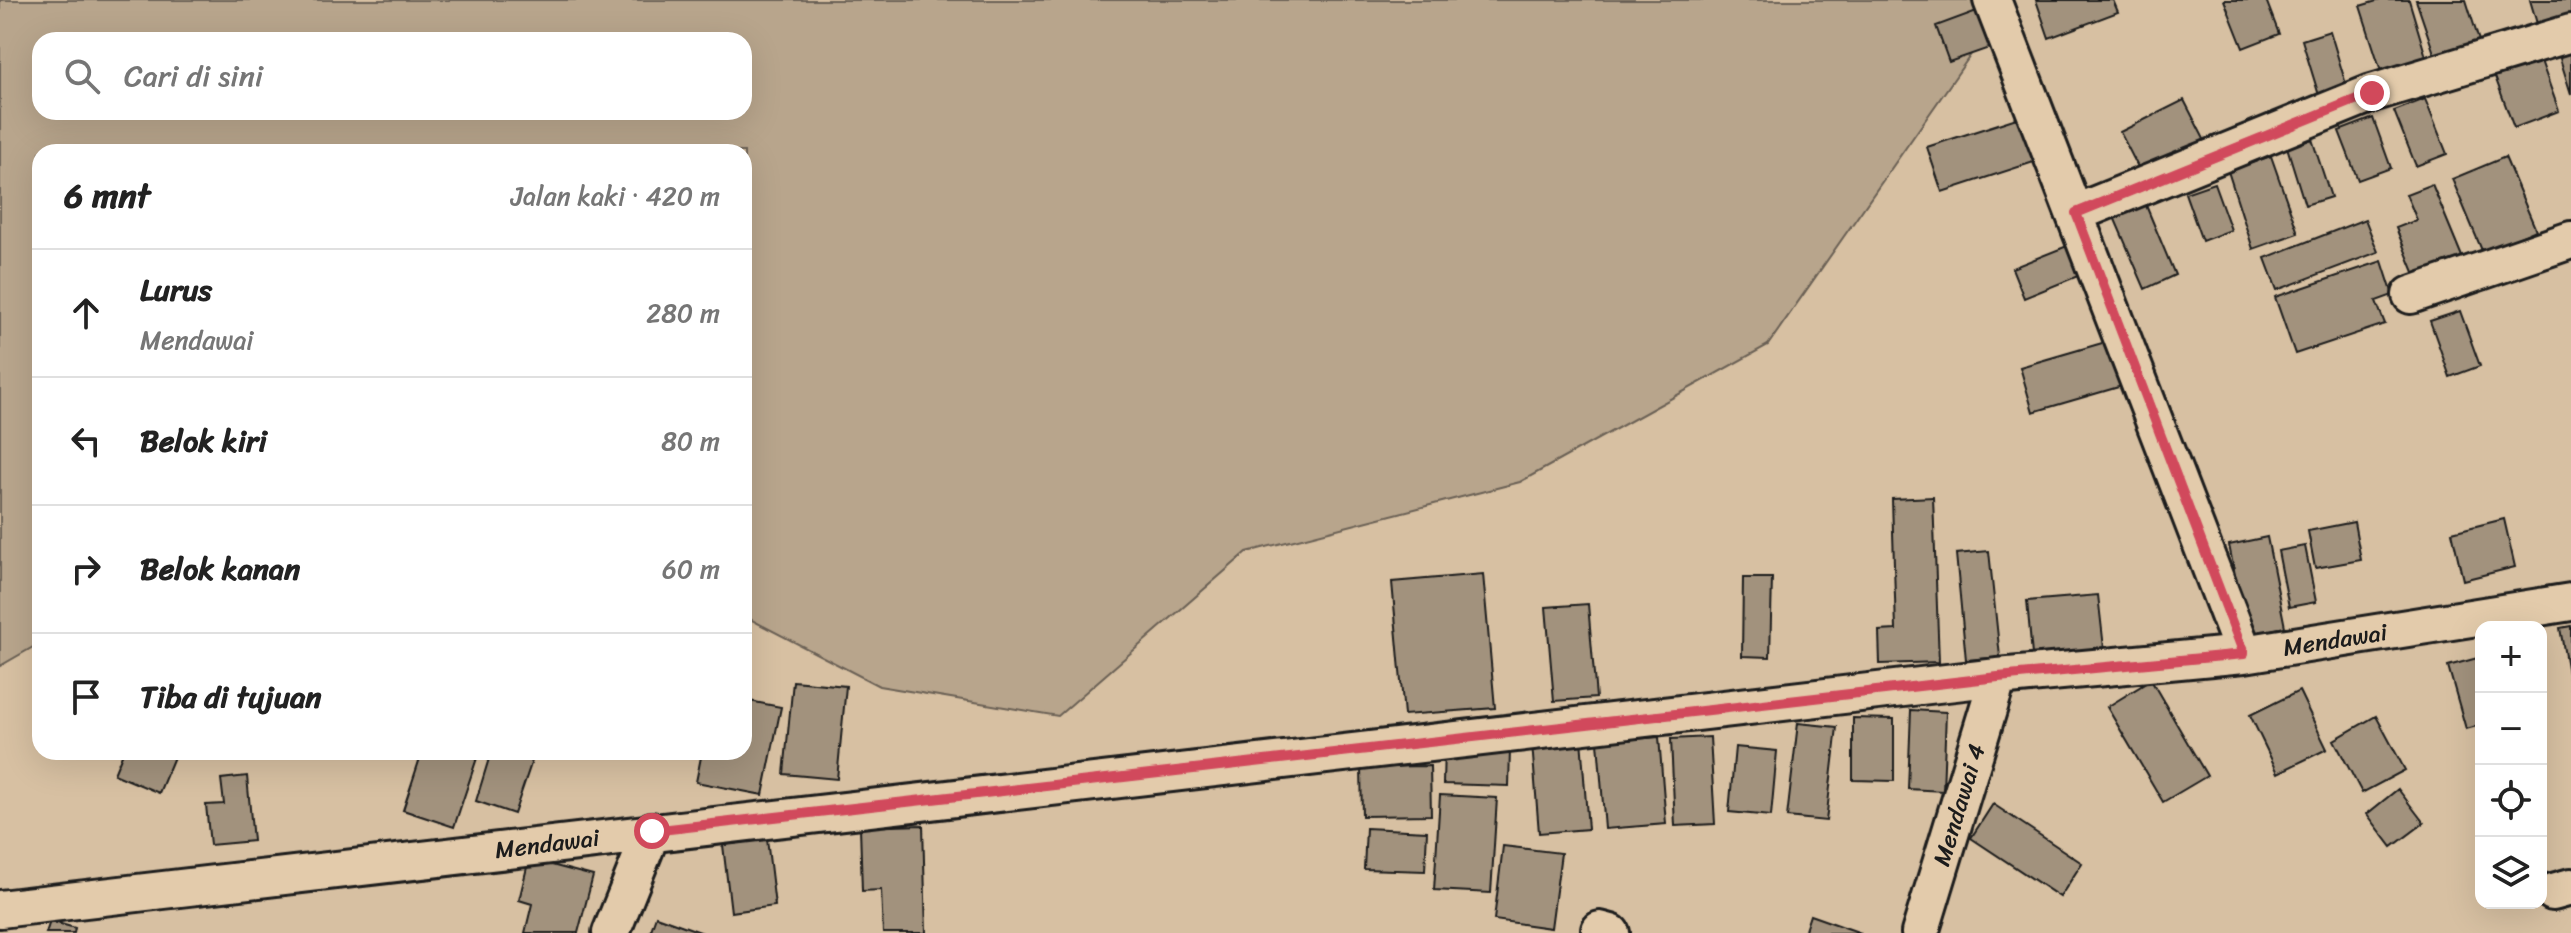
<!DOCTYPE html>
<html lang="id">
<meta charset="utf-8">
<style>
:root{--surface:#fff;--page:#f6f6f6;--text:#222;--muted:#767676;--line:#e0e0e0}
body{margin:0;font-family:Sriracha,sans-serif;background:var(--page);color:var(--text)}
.controls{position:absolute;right:24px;bottom:24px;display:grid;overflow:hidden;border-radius:16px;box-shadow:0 8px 32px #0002}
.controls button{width:72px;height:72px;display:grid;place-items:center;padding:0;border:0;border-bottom:2px solid var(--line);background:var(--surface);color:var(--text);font:40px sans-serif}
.stop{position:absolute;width:24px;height:24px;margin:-18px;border:6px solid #d1495b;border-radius:50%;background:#fff}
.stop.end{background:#d1495b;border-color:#fff;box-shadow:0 2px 8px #0008}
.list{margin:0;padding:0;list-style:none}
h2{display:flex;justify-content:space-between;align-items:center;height:104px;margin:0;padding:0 32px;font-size:34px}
h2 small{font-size:26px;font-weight:400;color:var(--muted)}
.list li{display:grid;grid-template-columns:52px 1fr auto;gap:24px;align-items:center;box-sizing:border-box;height:128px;padding:0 32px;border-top:2px solid var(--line)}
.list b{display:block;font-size:30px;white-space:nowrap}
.list p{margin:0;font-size:26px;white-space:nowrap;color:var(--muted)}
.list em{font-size:26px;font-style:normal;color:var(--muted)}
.icon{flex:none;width:44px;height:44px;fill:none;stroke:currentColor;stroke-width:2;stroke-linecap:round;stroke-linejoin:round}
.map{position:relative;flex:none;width:2571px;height:933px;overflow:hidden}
.search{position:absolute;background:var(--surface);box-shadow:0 8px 32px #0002;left:32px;top:32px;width:720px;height:88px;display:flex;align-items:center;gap:20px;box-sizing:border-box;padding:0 28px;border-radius:24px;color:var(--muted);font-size:30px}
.panel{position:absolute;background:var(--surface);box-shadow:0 8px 32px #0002;left:32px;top:144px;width:720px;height:616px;border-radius:24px}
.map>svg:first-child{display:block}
.green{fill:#b8a58c;stroke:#6a6054;stroke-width:2;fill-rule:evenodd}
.building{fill:#a2927d;stroke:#1c1c1c;stroke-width:2}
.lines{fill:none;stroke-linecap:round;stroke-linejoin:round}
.minor-casing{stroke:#1c1c1c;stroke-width:42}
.minor{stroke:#e3cbab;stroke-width:36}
.route{stroke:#d1495b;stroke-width:10}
.labels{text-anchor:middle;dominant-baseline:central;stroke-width:6;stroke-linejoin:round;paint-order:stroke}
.street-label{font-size:24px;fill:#1c1c1c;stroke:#e3cbab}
</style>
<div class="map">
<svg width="2571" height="933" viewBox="0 0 2571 933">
<rect width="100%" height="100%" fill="#d7c0a2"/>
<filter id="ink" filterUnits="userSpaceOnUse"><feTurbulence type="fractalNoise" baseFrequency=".0125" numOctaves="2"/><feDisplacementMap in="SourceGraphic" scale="16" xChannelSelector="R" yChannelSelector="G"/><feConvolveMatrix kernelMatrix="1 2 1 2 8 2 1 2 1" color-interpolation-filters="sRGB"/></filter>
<g filter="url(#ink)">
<path class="green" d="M0 0H2009L1768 345 1520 482 1247 552 1058 716 879 686 744 616V152H40V643L0 666ZM40 40H744V112H40Z"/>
<path class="building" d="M2036 0H2113L2118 12 2049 38Z
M2224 0H2266L2279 34 2243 48Z
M2380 0H2409L2427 60 2382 74 2360 6Z
M2416 0H2466L2480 44 2436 59Z
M2530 0H2571V18L2538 27Z
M1982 9 1995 46 1949 62 1936 26Z
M2330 31 2349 94 2321 102 2302 40Z
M2571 48V94L2558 52Z
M2540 58 2559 111 2514 128 2494 74Z
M2425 99 2447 154 2416 166 2394 111Z
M2184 100 2205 141 2141 173 2120 132Z
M2029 114 2043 159 1942 192 1927 147Z
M2373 118 2391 168 2358 180 2339 131Z
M2312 139 2331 197 2305 205 2287 147Z
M2271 156 2298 233 2253 249 2228 171Z
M2505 157 2536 230 2483 253 2452 179Z
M2214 183 2231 230 2202 241 2185 193Z
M2432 184 2463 259 2416 277 2396 228 2417 220 2406 194Z
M2145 203 2175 275 2145 289 2114 217Z
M2365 219 2378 252 2277 290 2265 258Z
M2067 246 2078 276 2024 298 2012 268Z
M2382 261 2393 295 2376 301 2385 324 2295 354 2275 297Z
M2460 311 2480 366 2450 377 2430 321Z
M2109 341 2122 386 2033 412 2020 367Z
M1933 497 1939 662 1880 664 1879 631 1896 630 1892 499Z
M2504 519 2515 567 2463 580 2452 532Z
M2354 522 2361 560 2315 568 2308 531Z
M2267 537 2285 627 2247 635 2229 545Z
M2305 546 2316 602 2289 607 2278 551Z
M1989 551 2000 657 1966 660 1956 554Z
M1483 574 1495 708 1404 715 1392 582Z
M1743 578H1772L1770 657 1742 656Z
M2098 595 2104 648 2032 655 2027 601Z
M1588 604 1596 698 1554 701 1546 607Z
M2571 626V690L2560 628Z
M2481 657V725L2466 729 2448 666Z
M2151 680 2207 776 2163 802 2107 707Z
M793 681 846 686 837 779 784 774Z
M2299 691 2327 749 2278 773 2250 715Z
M744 700 781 707 763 795 696 782 702 752H744Z
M1911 710 1946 712 1943 791 1908 789Z
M2376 716 2405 770 2362 793 2334 740Z
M1853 718 1894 719V781L1853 780Z
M1798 723 1837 727 1826 821 1787 817Z
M1659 737 1666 824 1605 829 1598 742Z
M1710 737 1715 824 1675 826 1671 739Z
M1581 739 1588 829 1539 833 1532 743Z
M1444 746 1510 749 1509 786 1443 784Z
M1735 747 1777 751 1771 816 1729 812Z
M123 752H176L159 793 114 774Z
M422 752H479L454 827 403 810Z
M491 752H535L514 814 476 801Z
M1430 766 1431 815 1362 816 1361 767Z
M247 776 253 841 210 845 206 805 224 804 221 779Z
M2398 789 2424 823 2392 847 2367 814Z
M1440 795 1497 798 1491 893 1434 890Z
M1993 804 2082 863 2060 897 1971 838Z
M923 825 926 933H883L881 890 862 891 860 827Z
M1366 828 1427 831 1425 871 1364 869Z
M767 839 775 906 731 912 723 845Z
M1503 846 1561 853 1551 928 1494 920Z
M529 859 593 876 578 933H525L532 904 519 900Z
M1810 915 1861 933H1804Z
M656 916 703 933H650Z
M50 921 75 928 74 933H46Z"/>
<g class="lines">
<g class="minor-casing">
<path id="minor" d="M1992 0 2244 654
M2076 213 2372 93 2571 33
M2411 295 2571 240
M2553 892 2571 887
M0 909 1998 677 2244 654 2571 602
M1600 930 1611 933
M611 933 652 831
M1920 933 1998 677"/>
</g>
<use href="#minor" class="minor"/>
</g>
</g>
<g class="lines" filter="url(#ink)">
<path class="route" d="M652 831 1998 677 2244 654 2076 213 2372 93"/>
</g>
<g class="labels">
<g class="street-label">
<text transform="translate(2335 640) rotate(-9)">Mendawai</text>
<text transform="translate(1959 805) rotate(-73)">Mendawai 4</text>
<text transform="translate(547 844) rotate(-7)">Mendawai</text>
</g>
</g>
</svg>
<div class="controls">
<button>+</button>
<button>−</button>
<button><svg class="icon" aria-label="locate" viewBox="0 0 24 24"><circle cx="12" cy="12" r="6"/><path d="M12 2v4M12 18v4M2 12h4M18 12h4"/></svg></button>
<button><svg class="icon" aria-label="layers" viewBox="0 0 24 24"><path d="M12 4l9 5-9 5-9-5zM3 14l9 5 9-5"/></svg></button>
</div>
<div class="stop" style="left:652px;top:831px"></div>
<div class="stop end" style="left:2372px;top:93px"></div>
<div class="search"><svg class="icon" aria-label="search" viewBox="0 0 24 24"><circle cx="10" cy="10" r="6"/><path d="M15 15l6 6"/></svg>Cari di sini</div>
<section class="panel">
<h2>6 mnt<small>Jalan kaki · 420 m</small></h2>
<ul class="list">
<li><svg class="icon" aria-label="ahead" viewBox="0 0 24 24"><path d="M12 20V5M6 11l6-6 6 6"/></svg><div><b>Lurus</b><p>Mendawai</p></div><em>280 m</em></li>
<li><svg class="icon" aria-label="left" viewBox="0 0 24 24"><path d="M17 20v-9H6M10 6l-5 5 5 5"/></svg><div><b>Belok kiri</b></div><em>80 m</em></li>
<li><svg class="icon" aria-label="right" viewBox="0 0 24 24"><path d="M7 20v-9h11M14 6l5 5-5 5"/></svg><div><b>Belok kanan</b></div><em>60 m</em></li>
<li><svg class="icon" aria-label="arrive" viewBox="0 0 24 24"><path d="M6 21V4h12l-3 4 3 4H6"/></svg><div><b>Tiba di tujuan</b></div></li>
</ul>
</section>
</div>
